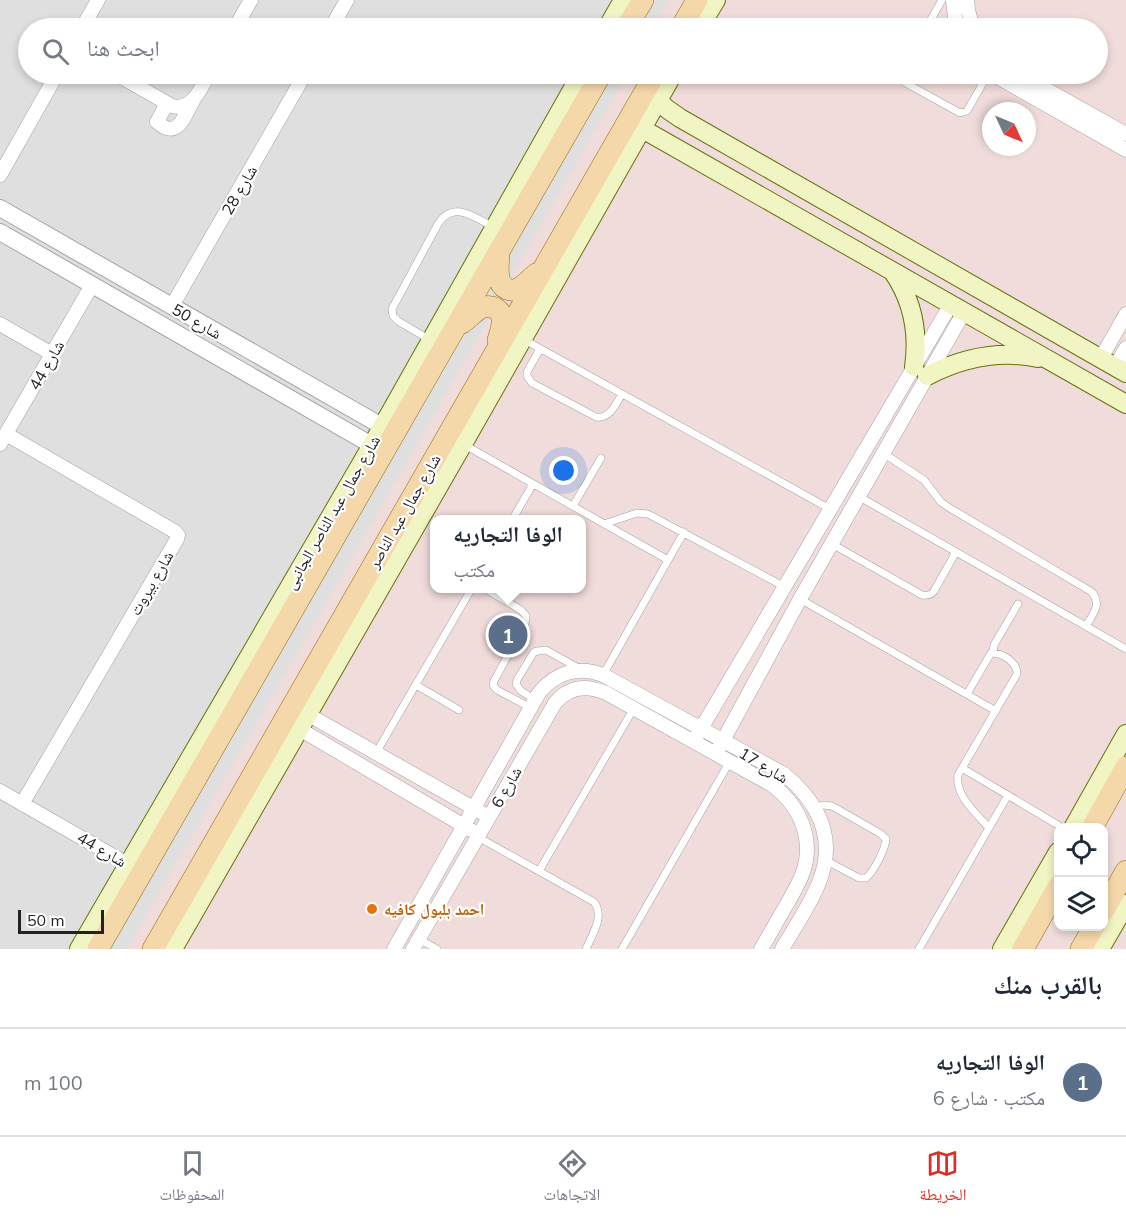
<!DOCTYPE html>
<html lang="ar">
<meta charset="utf-8">
<style>
:root{--surface:#fff;--page:#f6f6f7;--text:#1f2937;--muted:#747a83;--line:#e0e1e3;--accent:#d93025}
body{margin:0;font-family:Mulish,"Noto Naskh Arabic",sans-serif;background:var(--page);color:var(--text);direction:rtl}
.controls{position:absolute;right:18px;bottom:18px;display:grid;overflow:hidden;border-radius:12px;box-shadow:0 3px 9px #0003}
.controls button{width:54px;height:54px;display:grid;place-items:center;padding:0;border:0;border-bottom:2px solid var(--line);background:var(--surface);color:var(--text);font:30px sans-serif}
.compass{position:absolute;left:982px;top:102px;width:54px;height:54px;border-radius:50%;background:var(--surface);box-shadow:0 3px 9px #0003;rotate:134deg}
.scale{position:absolute;left:18px;bottom:15px;width:86px;box-sizing:border-box;padding-left:6px;border:3px solid #222;border-top:0;font-size:16px;line-height:21px;white-space:nowrap;color:#222;-webkit-text-stroke:4px #fff;paint-order:stroke}
.you{position:absolute;left:564px;top:471px;width:21px;height:21px;margin:-15px;border:4px solid #fff;border-radius:50%;background:#1a73e8;box-shadow:0 0 0 9px #1a73e833}
.badge{display:grid;place-items:center;width:39px;height:39px;border-radius:50%;background:var(--accent);color:#fff;font-size:20px;font-weight:700}
.pin{position:absolute;translate:-50% -50%;border:3px solid #fff;box-shadow:0 2px 6px #0006}
.popup{position:absolute;left:430px;top:515px;width:156px;height:78px;box-sizing:border-box;display:grid;place-content:center;border-radius:12px;background:var(--surface);filter:drop-shadow(0 2px 4px #0005);font-size:20px;white-space:nowrap;color:var(--muted)}
.popup b{font-size:22px;color:var(--text)}
.popup::after{content:'';position:absolute;left:50%;top:100%;margin-left:-12px;border:12px solid transparent;border-top-color:var(--surface)}
.list{margin:0;padding:0;list-style:none}
h2{display:flex;justify-content:space-between;align-items:center;height:78px;margin:0;padding:0 24px;font-size:26px}
h2 small{font-size:20px;font-weight:400;color:var(--muted)}
.list li{display:grid;grid-template-columns:39px 1fr auto;gap:18px;align-items:center;box-sizing:border-box;height:108px;padding:0 24px;border-top:2px solid var(--line)}
.list b{display:block;font-size:22px;white-space:nowrap}
.list p{margin:0;font-size:20px;white-space:nowrap;color:var(--muted)}
.list em{font-size:20px;font-style:normal;color:var(--muted)}
.icon{flex:none;width:33px;height:33px;fill:none;stroke:currentColor;stroke-width:2;stroke-linecap:round;stroke-linejoin:round}
.map{position:relative;flex:none;width:1126px;height:949px;overflow:hidden;direction:ltr}
.search{position:absolute;background:var(--surface);box-shadow:0 3px 9px #0003;left:18px;right:18px;top:18px;height:66px;display:flex;align-items:center;gap:15px;box-sizing:border-box;padding:0 21px;border-radius:33px;color:var(--muted);font-size:22px}
.sheet{height:186px;background:var(--surface)}
nav{display:flex;justify-content:space-around;align-items:center;box-sizing:border-box;height:84px;border-top:2px solid var(--line);background:var(--surface);font-size:16px;color:var(--muted)}
nav a{display:grid;justify-items:center;gap:3px}
nav .on{color:var(--accent)}
.map>svg:first-child{display:block}
.residential{fill:#e0dfdf;fill-rule:evenodd}
.commercial{fill:#f0dcdb;fill-rule:evenodd}
.lines{fill:none;stroke-linecap:round;stroke-linejoin:round}
.service-casing{stroke:#a3a3a3;stroke-width:8}
.minor-casing{stroke:#a3a3a3;stroke-width:15}
.tertiary-casing{stroke:#a3a3a3;stroke-width:18}
.secondary-casing{stroke:#64730e;stroke-width:20}
.primary-casing{stroke:#936c0c;stroke-width:22}
.service{stroke:#fff;stroke-width:7}
.minor{stroke:#fff;stroke-width:14}
.tertiary{stroke:#fff;stroke-width:16}
.secondary{stroke:#f1f5c3;stroke-width:18}
.primary{stroke:#f5d8aa;stroke-width:21}
.food-dot{fill:#e8710a;stroke:#fff;stroke-width:2}
.labels{text-anchor:middle;dominant-baseline:central;stroke-width:4.5;stroke-linejoin:round;paint-order:stroke}
.street-label{font-size:16px;fill:#222;stroke:#fff}
.food-label{font-size:16px;font-weight:bold;fill:#c56008;stroke:#fff;text-anchor:start}
</style>
<div class="map">
<svg width="1126" height="949" viewBox="0 0 1126 949">
<rect width="100%" height="100%" fill="#f1efe9"/>
<path class="residential" d="M0 0H1126V949H0ZM28 28H1098V74H28ZM991 111H1027V147H991ZM434 520H582V588H434ZM1058 828H1104V926H1058Z"/>
<path class="commercial" d="M669 0H1126V949H127L411 455 627 74H1098V28H653ZM991 111H1027V147H991ZM434 520H582V588H434ZM1058 828H1104V926H1058Z"/>
<g class="lines">
<g class="service-casing">
<path id="service" d="M926 28 942 0
M901 74 902 79 904 82 960 113 967 111 988 74
M523 339 830 509
M430 340 398 321 393 316 392 309 438 224C453 200 473 217 492 226
M540 349 527 372V376L532 383 596 417C610 419 615 405 622 394
M463 444 668 560
M883 453 924 480 941 502 948 507 1092 592C1102 605 1093 614 1086 626
M858 496 1126 649
M573 506 601 458
M512 520 533 484
M604 524 637 513 648 514 785 587
M832 544 922 595C928 596 931 595 934 591L956 552
M484 588 521 610 526 616 525 624 494 681 493 685 497 690 531 708
M800 599 996 711
M993 653 994 645 1018 604
M603 675 684 532
M416 685 459 710
M967 694 991 653C1003 653 1017 662 1017 674L958 775C955 796 976 813 989 828
M536 700 521 691 516 684 517 680 534 652 538 651 546 650 580 669
M376 753 472 588
M962 768 1063 828
M815 808 823 805 832 806 881 834 886 839C885 850 874 871 866 878H859L825 860
M478 837 594 902C605 916 592 935 586 949
M539 871 634 708
M419 939 437 949
M622 949 730 761
M919 949 1008 795"/>
</g>
<g class="minor-casing">
<path id="minor" d="M953 0 955 17 958 28
M967 0 968 10 973 28
M82 28 98 0
M235 28 251 0
M331 28 347 0
M116 74 172 106C193 111 200 89 209 74
M992 74 1126 150
M1019 74 1126 134
M167 103 157 122C178 140 183 118 193 101
M0 175 57 74
M172 306 305 74
M0 324 52 354
M1101 358 1126 314
M1115 367 1126 348
M6 434 174 531 178 535 177 539 22 804
M0 444 92 285
M300 710 482 813
M291 724 471 830
M698 734 951 304
M720 746 800 599 964 312
M0 791 136 869
M394 949 539 693C555 673 578 665 603 675L784 774C818 802 836 837 820 880 811 904 795 927 782 949
M413 949 555 703C569 686 587 685 606 693L772 785C801 806 815 841 802 875 798 885 792 895 787 904 778 919 770 934 761 949"/>
</g>
<g class="tertiary-casing">
<path id="tertiary" d="M0 208 394 433
M0 232 382 451"/>
</g>
<g class="secondary-casing">
<path id="secondary" d="M607 28 623 0
M699 28 716 0
M650 93 667 109 680 118 1126 373
M632 123 1126 404
M893 272C913 301 919 332 914 367
M927 376C962 358 1000 350 1038 358
M1073 828 1126 734
M79 949 372 445 581 74
M173 949 463 444 673 74
M1002 949 1058 852
M1100 949 1126 904"/>
</g>
<g class="primary-casing">
<path id="primary" d="M626 28 643 0
M681 28 697 0
M499 253C499 264 494 283 507 289 512 291 517 290 521 287 527 283 531 278 536 274
M462 323C468 319 474 312 481 308 486 306 491 306 495 308 507 315 501 330 498 340
M1092 828 1126 767
M1104 910 1126 871
M98 949 601 74
M153 949 655 74
M1023 949 1058 887
M1081 949 1094 926"/>
</g>
<use href="#service" class="service"/>
<use href="#minor" class="minor"/>
<use href="#tertiary" class="tertiary"/>
<use href="#secondary" class="secondary"/>
<use href="#primary" class="primary"/>
</g>
<circle class="food-dot" cx="372" cy="909" r="6"/>
<g class="labels">
<g class="street-label">
<text transform="translate(239 190) rotate(-60)">شارع 28</text>
<text transform="translate(197 321) rotate(30)">شارع 50</text>
<text transform="translate(46 365) rotate(-60)">شارع 44</text>
<text transform="translate(404 511) rotate(-60)">شارع جمال عبد الناصر</text>
<text transform="translate(332 512) rotate(-60)">شارع جمال عبد الناصر الجانبى</text>
<text transform="translate(151 583) rotate(-60)">شارع بيروت</text>
<text transform="translate(764 765) rotate(31)">شارع 17</text>
<text transform="translate(506 787) rotate(-60)">شارع 6</text>
<text transform="translate(102 849) rotate(30)">شارع 44</text>
</g>
<g class="food-label">
<text x="384" y="909">احمد بلبول كافيه</text>
</g>
</g>
</svg>
<div class="controls">
<button><svg class="icon" aria-label="locate" viewBox="0 0 24 24"><circle cx="12" cy="12" r="6"/><path d="M12 2v4M12 18v4M2 12h4M18 12h4"/></svg></button>
<button><svg class="icon" aria-label="layers" viewBox="0 0 24 24"><path d="M12 4l9 5-9 5-9-5zM3 14l9 5 9-5"/></svg></button>
</div>
<svg class="compass" viewBox="-18 -18 36 36"><path d="M0-13l5 13h-10z" fill="#e53935"/><path d="M0 13l5-13h-10z" fill="#747a83"/></svg>
<div class="scale">50 m</div>
<div class="you"></div>
<div class="pin badge" style="left:508px;top:635px;background:#5c6f8a">1</div>
<div class="popup"><b>الوفا التجاريه</b>مكتب</div>
<div class="search"><svg class="icon" aria-label="search" viewBox="0 0 24 24"><circle cx="10" cy="10" r="6"/><path d="M15 15l6 6"/></svg>ابحث هنا</div>
</div>
<section class="sheet">
<h2>بالقرب منك<small></small></h2>
<ul class="list">
<li><span class="badge" style="background:#5c6f8a">1</span><div><b>الوفا التجاريه</b><p>مكتب · شارع 6</p></div><em>100 m</em></li>
</ul>
</section>
<nav>
<a class="on"><svg class="icon" aria-label="map" viewBox="0 0 24 24"><path d="M3 6l6-2 6 2 6-2v14l-6 2-6-2-6 2zM9 4v14M15 6v14"/></svg>الخريطة</a>
<a><svg class="icon" aria-label="directions" viewBox="0 0 24 24"><path d="M12 3l9 9-9 9-9-9zM9 14v-3h6M13 9l2 2-2 2"/></svg>الاتجاهات</a>
<a><svg class="icon" aria-label="saved" viewBox="0 0 24 24"><path d="M7 4h10v16l-5-4-5 4z"/></svg>المحفوظات</a>
</nav>
